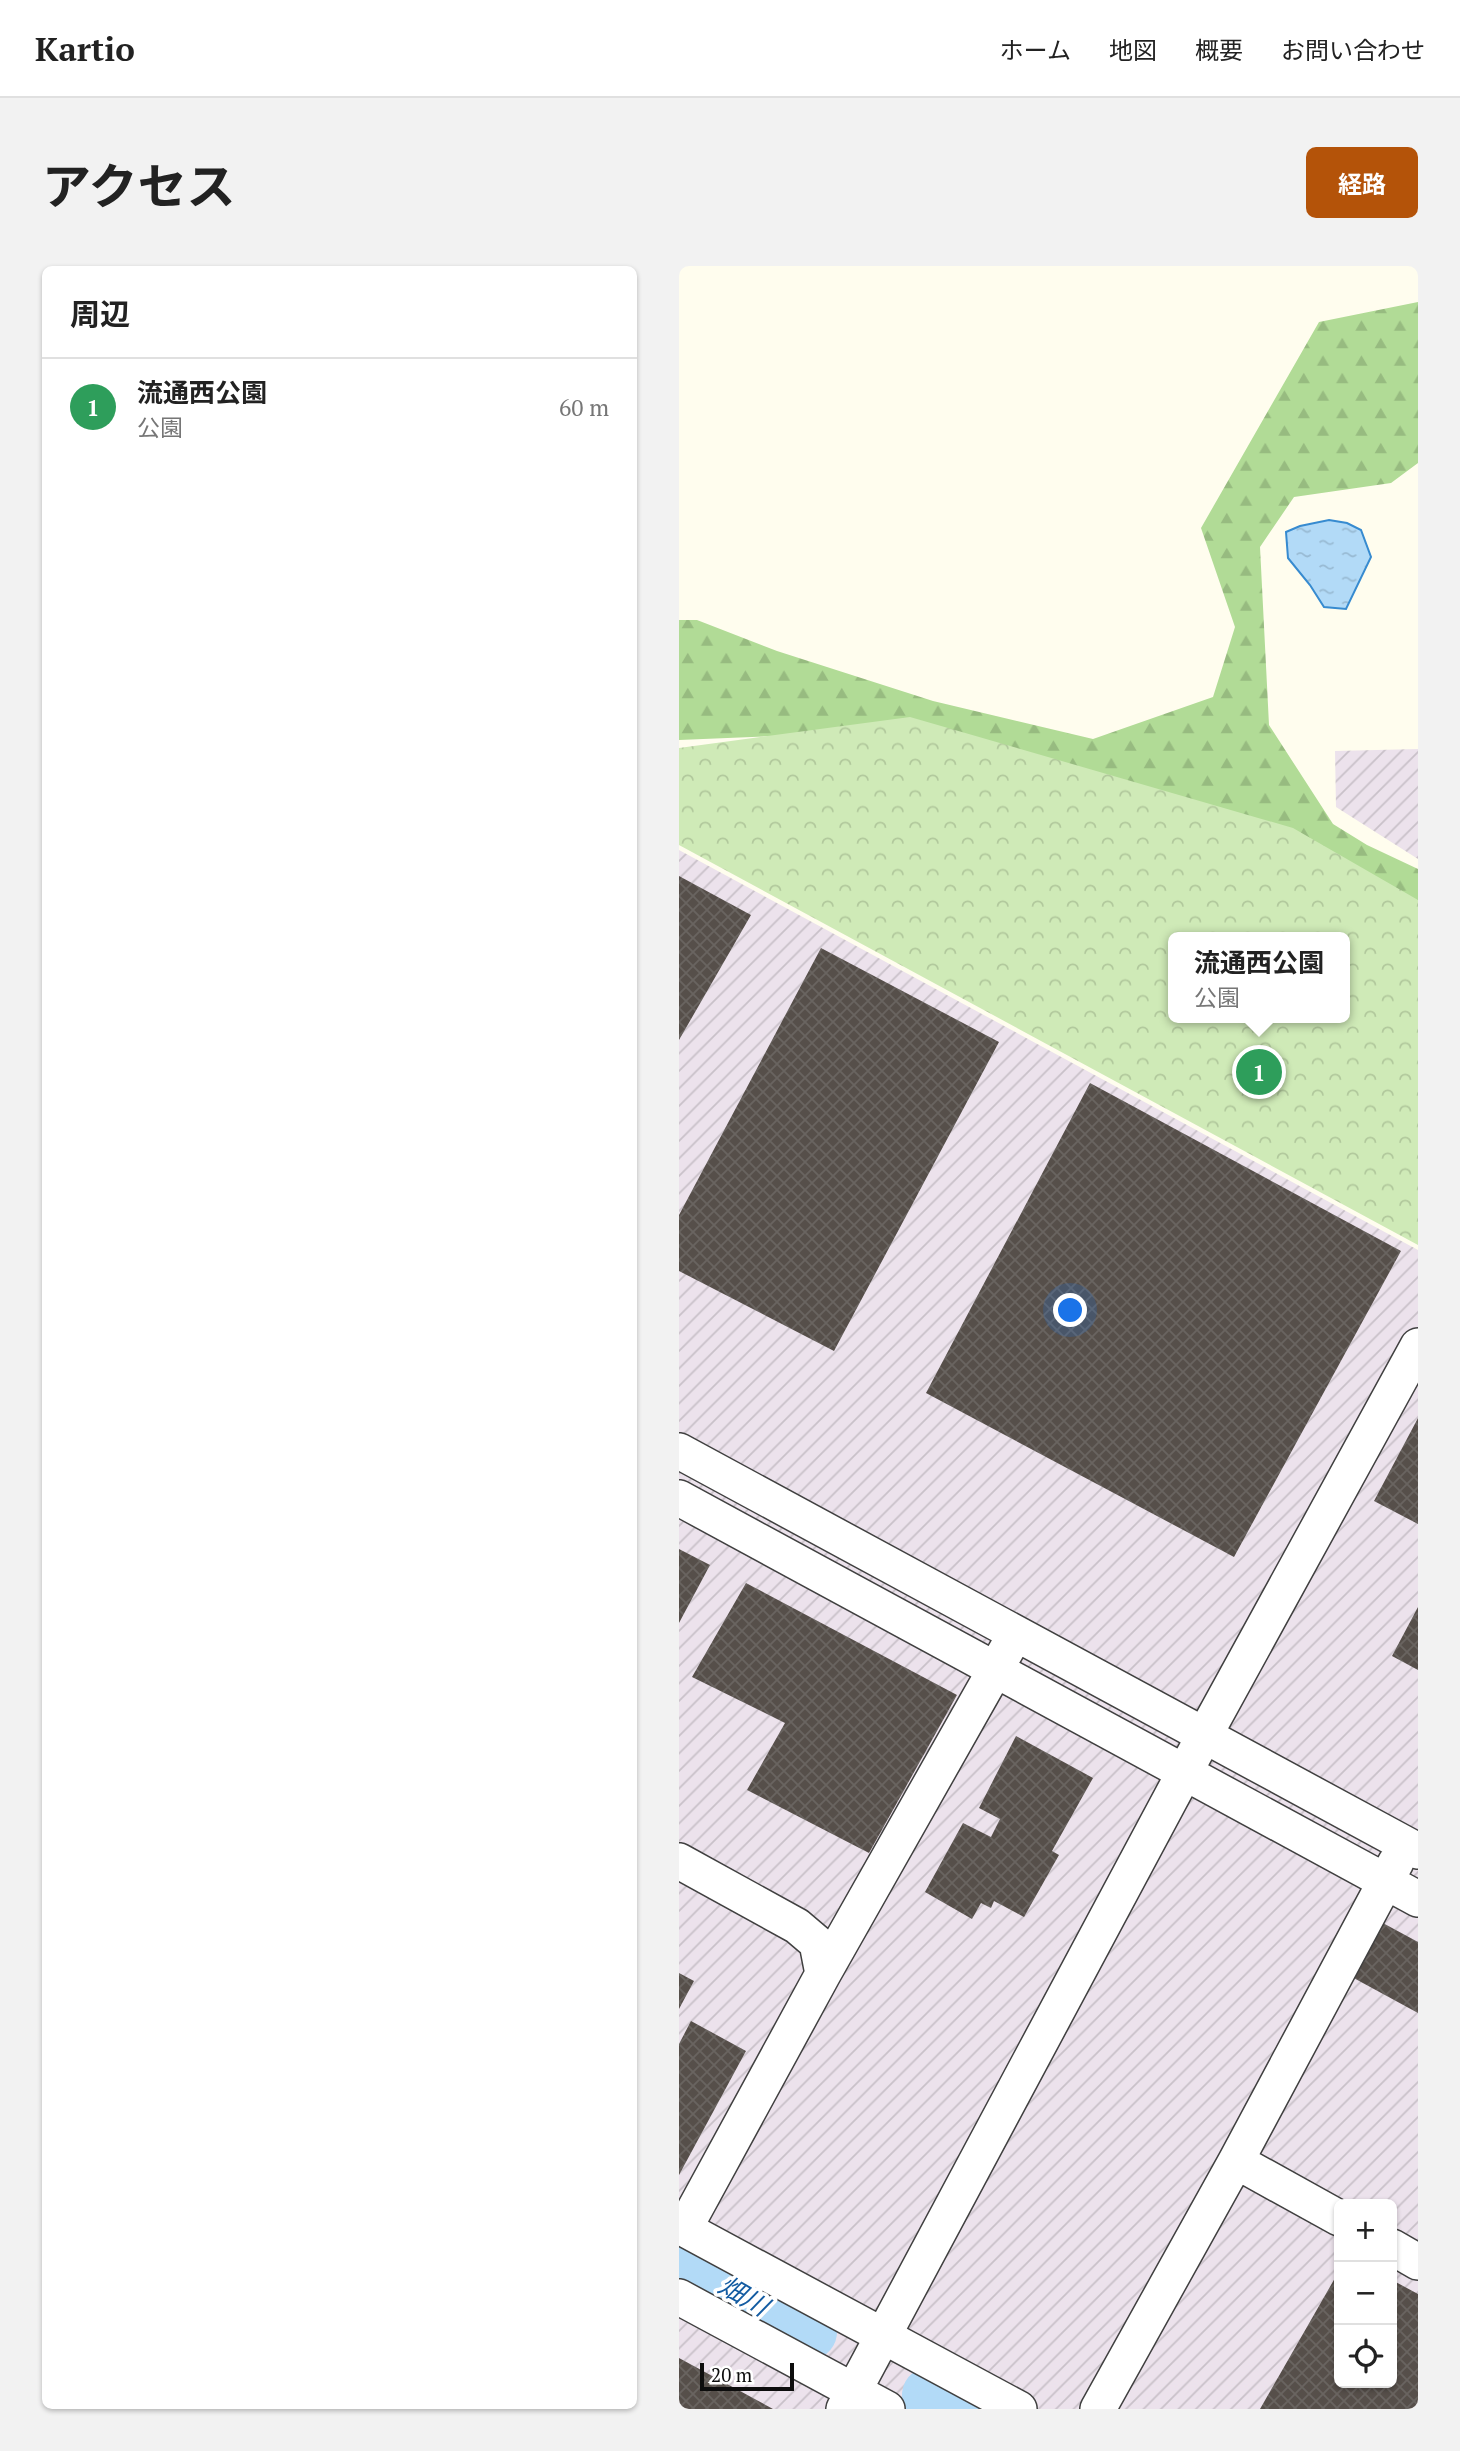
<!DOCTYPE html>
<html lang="ja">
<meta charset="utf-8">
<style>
:root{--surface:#fff;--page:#f2f2f2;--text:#222;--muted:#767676;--line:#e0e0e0;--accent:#b45309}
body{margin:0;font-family:"PT Serif","Noto Sans JP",serif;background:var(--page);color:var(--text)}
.controls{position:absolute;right:21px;bottom:21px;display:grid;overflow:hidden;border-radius:10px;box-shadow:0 2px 5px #0004}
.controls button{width:63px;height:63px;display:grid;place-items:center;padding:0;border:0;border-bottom:2px solid var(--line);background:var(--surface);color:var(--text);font:35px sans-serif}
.scale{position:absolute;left:21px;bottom:18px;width:94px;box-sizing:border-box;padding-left:7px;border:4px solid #0d0d0d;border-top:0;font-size:19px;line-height:24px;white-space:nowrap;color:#0d0d0d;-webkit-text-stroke:5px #fff;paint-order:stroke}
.you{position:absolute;left:392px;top:1045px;width:24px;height:24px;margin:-18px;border:5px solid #fff;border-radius:50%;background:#1a73e8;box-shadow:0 0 0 10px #1a73e833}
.badge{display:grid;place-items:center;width:46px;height:46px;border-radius:50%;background:var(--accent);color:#fff;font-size:23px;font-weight:700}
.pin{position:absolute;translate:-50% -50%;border:4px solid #fff;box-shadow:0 2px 7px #0006}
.popup{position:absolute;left:489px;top:666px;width:182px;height:91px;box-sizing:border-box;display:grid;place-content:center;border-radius:10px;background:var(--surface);filter:drop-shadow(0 2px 5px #0005);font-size:23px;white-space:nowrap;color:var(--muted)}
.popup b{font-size:26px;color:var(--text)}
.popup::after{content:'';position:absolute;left:50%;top:100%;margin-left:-14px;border:14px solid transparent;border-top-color:var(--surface)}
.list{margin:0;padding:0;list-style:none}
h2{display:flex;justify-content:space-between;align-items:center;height:91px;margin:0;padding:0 28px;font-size:30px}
h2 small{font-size:23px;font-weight:400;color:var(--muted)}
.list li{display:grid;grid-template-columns:46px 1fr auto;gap:21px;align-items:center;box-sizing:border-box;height:98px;padding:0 28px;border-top:2px solid var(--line)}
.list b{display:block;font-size:26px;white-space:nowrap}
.list p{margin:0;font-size:23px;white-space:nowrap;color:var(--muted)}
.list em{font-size:23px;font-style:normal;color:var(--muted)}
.icon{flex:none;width:38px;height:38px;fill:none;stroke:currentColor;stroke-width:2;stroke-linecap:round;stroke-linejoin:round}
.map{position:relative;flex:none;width:739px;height:2143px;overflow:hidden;border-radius:10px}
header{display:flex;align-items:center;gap:42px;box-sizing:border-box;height:98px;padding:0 35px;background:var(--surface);border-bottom:2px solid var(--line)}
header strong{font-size:33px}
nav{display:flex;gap:38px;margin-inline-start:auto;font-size:24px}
.intro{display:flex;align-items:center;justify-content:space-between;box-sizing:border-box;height:168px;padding:0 42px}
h1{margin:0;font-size:49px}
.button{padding:18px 32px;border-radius:10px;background:var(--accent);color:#fff;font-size:24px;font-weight:700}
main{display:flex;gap:42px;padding:0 42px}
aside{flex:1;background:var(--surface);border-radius:10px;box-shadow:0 2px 5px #0004}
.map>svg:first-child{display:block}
.industrial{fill:url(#industrial-furrows);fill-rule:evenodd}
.forest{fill:url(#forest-firs)}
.park{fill:url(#park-crowns);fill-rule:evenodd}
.water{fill:url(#water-ripples);stroke:#378bd0;stroke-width:2}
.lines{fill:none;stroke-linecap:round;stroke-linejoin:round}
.river{stroke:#b2daf7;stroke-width:56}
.building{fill:url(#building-cross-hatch)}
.minor-casing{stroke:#404040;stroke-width:38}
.minor{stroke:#fff;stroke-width:35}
.labels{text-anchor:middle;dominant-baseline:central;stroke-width:7;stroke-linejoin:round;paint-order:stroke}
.water-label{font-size:26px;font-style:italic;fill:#145ca2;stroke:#fff}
</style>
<header>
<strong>Kartio</strong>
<nav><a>ホーム</a><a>地図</a><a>概要</a><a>お問い合わせ</a></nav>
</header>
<div class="intro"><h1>アクセス</h1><a class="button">経路</a></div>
<main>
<aside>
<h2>周辺<small></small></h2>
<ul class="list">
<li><span class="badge" style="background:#2e9e5b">1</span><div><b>流通西公園</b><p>公園</p></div><em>60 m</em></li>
</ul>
</aside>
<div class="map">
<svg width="739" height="2143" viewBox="0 0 739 2143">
<defs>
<pattern id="industrial-furrows" width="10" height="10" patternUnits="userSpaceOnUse" patternTransform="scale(1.75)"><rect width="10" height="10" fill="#ece2ec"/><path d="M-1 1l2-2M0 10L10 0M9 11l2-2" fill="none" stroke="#c9c1c9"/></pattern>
<pattern id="forest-firs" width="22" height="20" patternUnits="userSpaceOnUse" patternTransform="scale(1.75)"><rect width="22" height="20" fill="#b1db96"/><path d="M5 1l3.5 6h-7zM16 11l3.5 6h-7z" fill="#97bb80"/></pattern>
<pattern id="park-crowns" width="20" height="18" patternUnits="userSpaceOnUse" patternTransform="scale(1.75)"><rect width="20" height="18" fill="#cfeab7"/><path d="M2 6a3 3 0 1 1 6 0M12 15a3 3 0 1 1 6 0" fill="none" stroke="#b1c89c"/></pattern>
<pattern id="water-ripples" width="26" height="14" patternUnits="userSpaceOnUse" patternTransform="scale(1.75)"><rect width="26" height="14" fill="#b2daf7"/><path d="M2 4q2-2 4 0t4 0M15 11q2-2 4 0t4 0" fill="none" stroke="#98bad3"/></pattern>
<pattern id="building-cross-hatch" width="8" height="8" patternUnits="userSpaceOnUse" patternTransform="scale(1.75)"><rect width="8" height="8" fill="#564f4a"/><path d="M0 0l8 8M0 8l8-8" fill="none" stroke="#696460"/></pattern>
</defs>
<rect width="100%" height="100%" fill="#fffdee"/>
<path class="industrial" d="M739 483V593L657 541 656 485Z
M0 584 739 984V2143H0ZM660 1938H713V2117H660Z"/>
<path class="forest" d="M739 36V197L712 217 615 231 581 281 590 459 654 558 688 579 739 603V774L666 752V671H494L172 467 0 474V354H18L98 385 254 435 414 473 534 431 556 361 522 262 640 56Z"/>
<path class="park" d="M231 451 614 562 739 634V979L0 579V482ZM494 671H666V752H494Z"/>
<path class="water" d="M650 254 668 257 682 264 692 291 667 343 645 341 631 319 609 292 607 266 621 260Z"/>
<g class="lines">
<path class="river" d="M0 1992 130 2066
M251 2129 276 2143"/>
</g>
<path class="building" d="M0 610 72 649 0 774Z
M142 682 320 776 155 1085 0 1005V949Z
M411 817 722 985 555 1291 247 1127Z
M739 1152V1258L695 1235Z
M0 1283 31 1299 0 1357Z
M67 1317 278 1429 190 1587 68 1524 106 1457 13 1411Z
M739 1341V1404L713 1390Z
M337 1470 414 1512 373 1585 380 1589 345 1651 315 1635 312 1642 302 1637 293 1653 246 1626 284 1557 312 1571 321 1553 300 1542Z
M702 1656 739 1676V1747L671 1710Z
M0 1707 15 1715 0 1743Z
M12 1755 67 1785 0 1909V1778Z
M660 2005V2117H713V2014L739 2028V2143H581Z
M0 2092 94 2143H0Z"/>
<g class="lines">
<g class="minor-casing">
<path id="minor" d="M0 1185 739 1585
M0 1232 739 1633
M0 1595 118 1660 138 1677 144 1708
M557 1895 660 1952
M0 1960 340 2143
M5 1963 144 1708 328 1383
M713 1981 739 1996
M0 2031 208 2143
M165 2143 525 1470 739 1080
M419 2143 557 1895 717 1596"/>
</g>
<use href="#minor" class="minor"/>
</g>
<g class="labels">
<g class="water-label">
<text transform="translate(65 2029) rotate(30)">畑川</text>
</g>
</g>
</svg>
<div class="controls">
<button>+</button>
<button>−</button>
<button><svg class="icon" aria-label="locate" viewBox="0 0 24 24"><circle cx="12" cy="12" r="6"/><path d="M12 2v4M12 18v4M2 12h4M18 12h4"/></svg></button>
</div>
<div class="scale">20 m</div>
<div class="you"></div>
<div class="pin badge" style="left:580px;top:806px;background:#2e9e5b">1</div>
<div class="popup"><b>流通西公園</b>公園</div>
</div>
</main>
